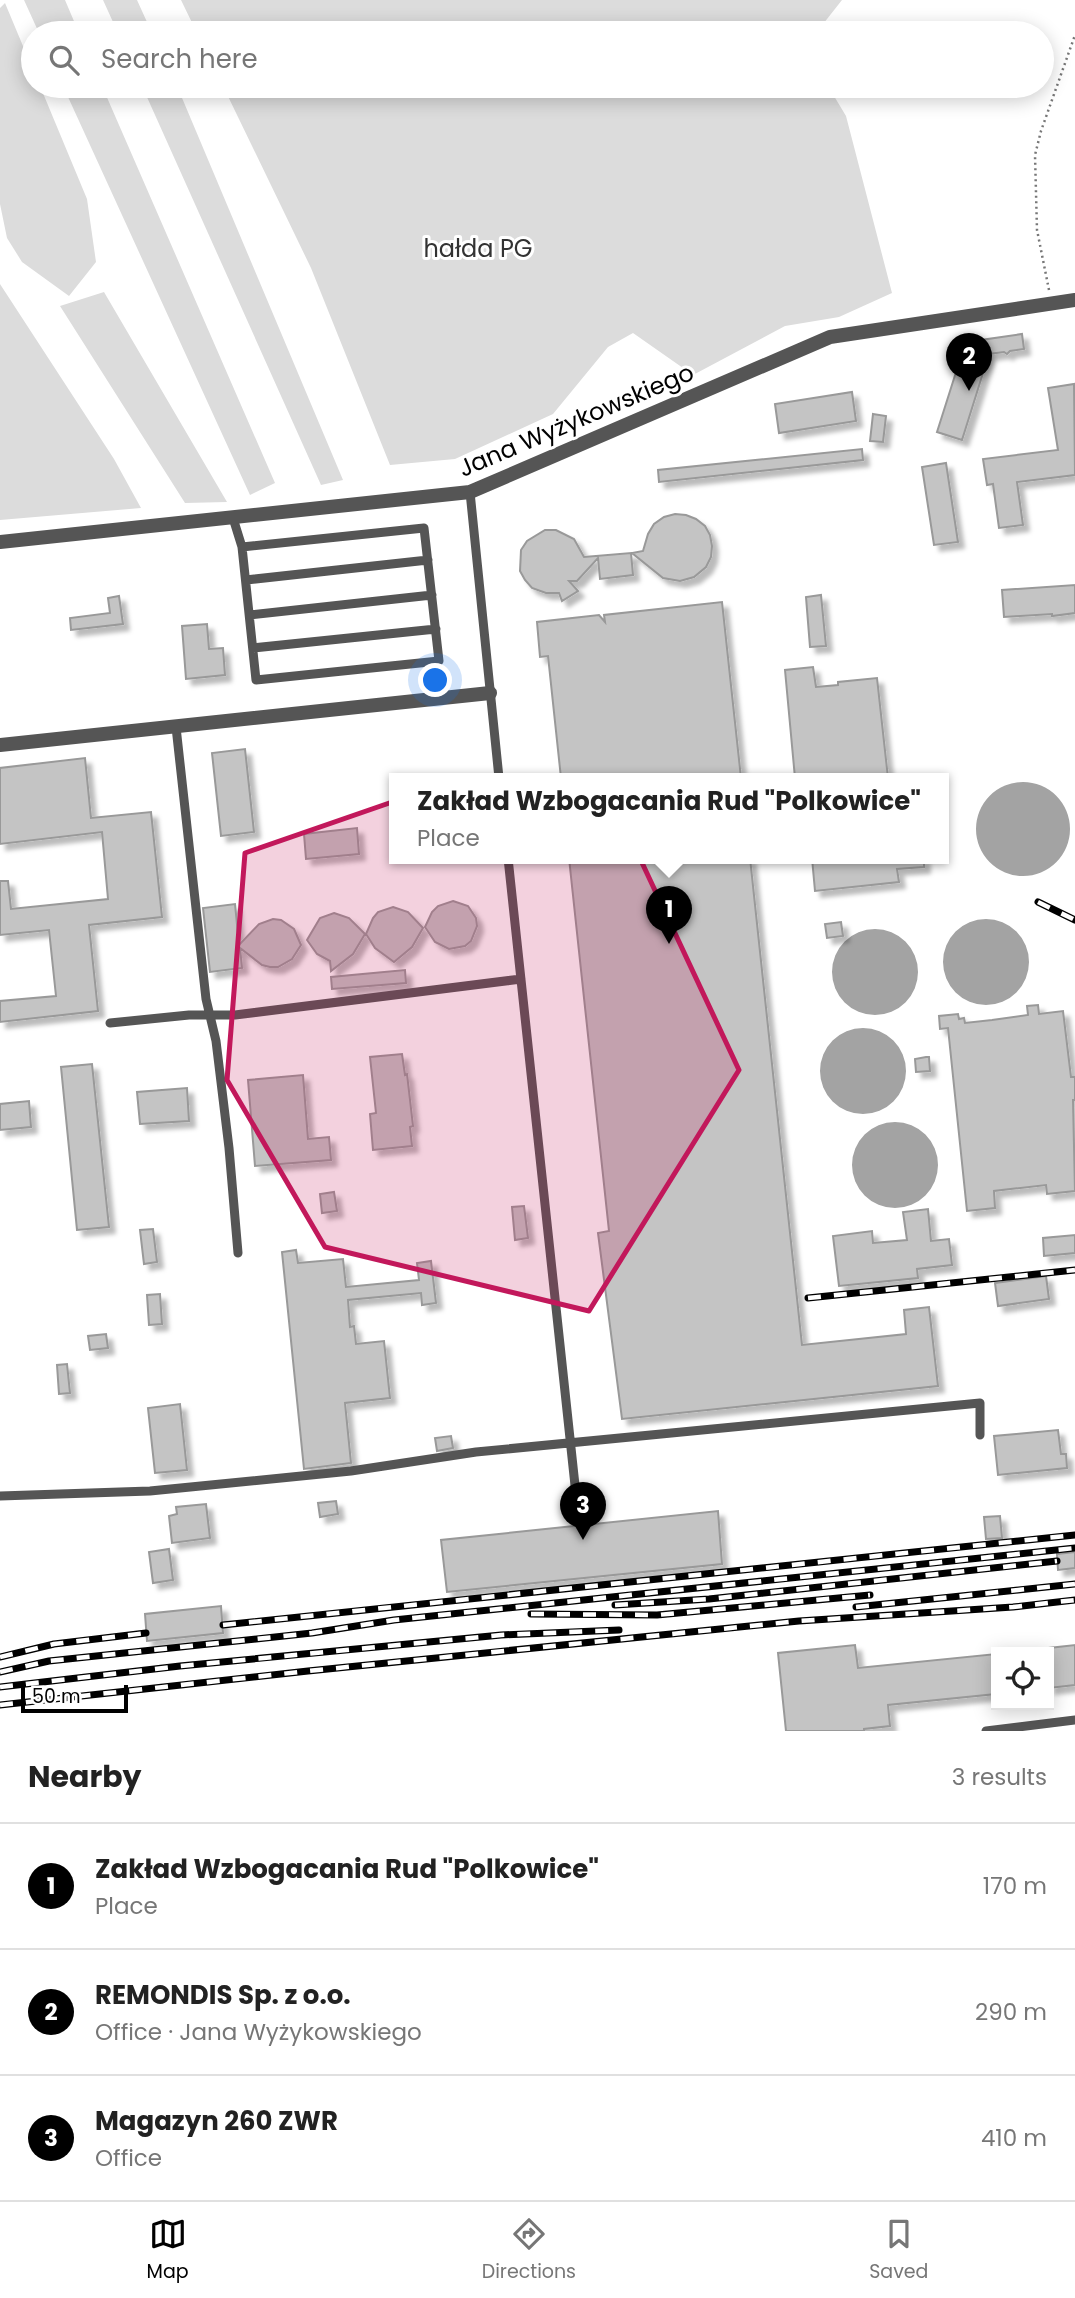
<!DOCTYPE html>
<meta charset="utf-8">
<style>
:root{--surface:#fff;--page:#f2f2f2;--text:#222;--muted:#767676;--line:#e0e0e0;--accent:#000}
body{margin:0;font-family:Poppins,sans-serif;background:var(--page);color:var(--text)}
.controls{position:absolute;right:21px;bottom:21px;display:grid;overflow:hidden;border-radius:0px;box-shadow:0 4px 18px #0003}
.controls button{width:63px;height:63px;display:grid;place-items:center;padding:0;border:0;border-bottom:2px solid var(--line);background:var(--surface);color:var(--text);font:35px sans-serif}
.scale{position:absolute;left:21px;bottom:18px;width:107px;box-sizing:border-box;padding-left:7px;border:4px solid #000;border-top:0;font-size:19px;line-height:24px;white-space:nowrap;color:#000;-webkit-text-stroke:5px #fff;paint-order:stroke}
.you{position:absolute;left:436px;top:681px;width:24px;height:24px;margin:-18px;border:5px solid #fff;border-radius:50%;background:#1a73e8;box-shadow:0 0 0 10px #1a73e833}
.badge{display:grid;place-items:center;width:46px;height:46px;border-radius:50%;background:var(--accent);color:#fff;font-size:23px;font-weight:700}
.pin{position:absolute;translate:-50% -58px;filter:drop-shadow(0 2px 4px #0008)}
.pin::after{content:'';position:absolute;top:37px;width:24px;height:21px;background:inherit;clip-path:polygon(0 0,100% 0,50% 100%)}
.popup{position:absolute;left:389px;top:773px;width:560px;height:91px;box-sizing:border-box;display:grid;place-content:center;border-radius:0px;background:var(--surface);filter:drop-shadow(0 2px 5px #0005);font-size:23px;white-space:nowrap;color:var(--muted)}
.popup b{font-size:26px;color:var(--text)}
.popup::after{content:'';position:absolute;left:50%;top:100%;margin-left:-14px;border:14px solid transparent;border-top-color:var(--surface)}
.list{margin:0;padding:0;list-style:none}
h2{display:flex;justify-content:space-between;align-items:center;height:91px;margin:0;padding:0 28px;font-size:30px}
h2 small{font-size:23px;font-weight:400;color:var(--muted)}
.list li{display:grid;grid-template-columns:46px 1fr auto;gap:21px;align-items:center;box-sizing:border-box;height:126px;padding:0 28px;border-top:2px solid var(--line)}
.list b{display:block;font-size:26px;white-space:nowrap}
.list p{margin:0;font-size:23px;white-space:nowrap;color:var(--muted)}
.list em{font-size:23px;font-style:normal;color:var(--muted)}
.icon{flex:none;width:38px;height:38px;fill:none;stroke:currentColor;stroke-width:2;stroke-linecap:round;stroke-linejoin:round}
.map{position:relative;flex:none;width:1075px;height:1731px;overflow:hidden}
.search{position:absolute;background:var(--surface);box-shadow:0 4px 18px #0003;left:21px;right:21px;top:21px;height:77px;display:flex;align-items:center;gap:18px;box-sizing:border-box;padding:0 24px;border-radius:38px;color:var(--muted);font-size:26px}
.sheet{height:469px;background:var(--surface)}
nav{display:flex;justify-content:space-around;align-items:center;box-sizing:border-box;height:98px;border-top:2px solid var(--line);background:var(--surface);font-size:19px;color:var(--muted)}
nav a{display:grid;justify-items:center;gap:4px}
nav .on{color:var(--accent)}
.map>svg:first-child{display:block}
.green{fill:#dcdcdc}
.water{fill:#a3a3a3}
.building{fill:#c4c4c4;stroke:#999;stroke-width:2;filter:url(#shadow)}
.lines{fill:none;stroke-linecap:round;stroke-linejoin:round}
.path{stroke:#777;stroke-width:2.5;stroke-dasharray:2 3.5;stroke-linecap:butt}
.service{stroke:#555;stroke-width:9}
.minor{stroke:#555;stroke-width:14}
.rail-casing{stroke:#000;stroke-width:7}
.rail{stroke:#fff;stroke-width:4.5;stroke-dasharray:13;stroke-linecap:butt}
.marked{fill:#c2185b;fill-opacity:0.2;stroke:#c2185b;stroke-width:5;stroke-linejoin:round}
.labels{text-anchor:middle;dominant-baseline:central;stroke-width:6;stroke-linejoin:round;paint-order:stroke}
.park-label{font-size:24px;fill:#333;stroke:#fff}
.street-label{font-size:24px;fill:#000;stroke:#fff}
</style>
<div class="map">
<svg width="1075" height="1731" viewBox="0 0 1075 1731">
<defs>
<filter id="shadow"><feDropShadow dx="6" dy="6" stdDeviation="2" flood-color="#0004"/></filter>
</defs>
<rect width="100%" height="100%" fill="#fff"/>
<path class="green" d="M24 0H65L79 33H39Z
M103 0H137L152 33H118Z
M181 0H842L816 33H197Z
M5 3 33 70V86H40L87 199 96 262 69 296 22 262 7 238 0 204V8Z
M63 86H102L275 483 250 495Z
M142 86H177L343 480 321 485Z
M223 86H828L846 116 892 293 839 317 785 326 693 375 633 333 608 347 553 414 455 459 390 465 311 268Z
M0 284 114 459 141 508 0 520Z
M104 292 227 502 185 503 60 306Z"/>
<path class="water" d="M976 829a47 47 0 1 1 94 0a47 47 0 1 1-94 0Z
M943 962a43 43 0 1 1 86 0a43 43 0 1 1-86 0Z
M832 972a43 43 0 1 1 86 0a43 43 0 1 1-86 0Z
M820 1071a43 43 0 1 1 86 0a43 43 0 1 1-86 0Z
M852 1165a43 43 0 1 1 86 0a43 43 0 1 1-86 0Z"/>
<path class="building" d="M1022 334 1024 349 1010 351 1007 354 1004 352 989 354 962 440 937 432 964 347 977 351 981 340Z
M1074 384 1075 475 1017 482 1023 525 999 528 993 484 987 485 983 459 1058 450 1048 388Z
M852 392 856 421 779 433 775 404Z
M873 414 886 416 883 442 870 441Z
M862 449 863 460 659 482 658 470Z
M946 463 958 542 934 545 922 467Z
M675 514 686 515 696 519 705 526 710 535 712 546 711 557 706 567 694 577 680 581 663 578 632 553 643 551 648 534 654 524 664 517Z
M545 530H556L574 539 584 557 631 553 633 575 600 579 598 558 577 581H569L578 591 562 601 559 593H546L532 588 525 580 520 571 521 550 527 541Z
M1075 585V613L1052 616V614L1004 617 1002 590Z
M821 595 826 646 810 647 806 597Z
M119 596 123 624 71 630 70 618 110 613 108 598Z
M722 602 741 778H561L548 656 540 657 537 622 599 615 605 622 604 615Z
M207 624 209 649 223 648 225 675 186 679 182 626Z
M813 667 816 687 838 685V682L877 678 888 778H795L785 670Z
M245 749 254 832 221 836 212 753Z
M85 758 91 818 151 812 162 917 89 925 98 1011 0 1022V1001L56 996 49 930 0 935V881H8L11 909 108 899 102 832 0 844V768Z
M357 828 359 854 306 859 304 834Z
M569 858H750L802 1345 906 1334 904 1310 929 1307 938 1386 622 1419 598 1233 609 1231Z
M812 858H924V867L897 869 899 882 815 891Z
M453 901 468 906 476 918 477 926 471 941 465 946 449 949 435 942 425 927 432 912 438 906Z
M235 904 239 945 259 924 273 919 281 920 294 929 301 945 292 959 278 967H270L262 965 240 948 242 968 210 972 203 908Z
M393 907 408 912 423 928 412 947 394 962 375 948 366 934 373 918 378 912Z
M334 913 349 918 365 934 353 954 331 971 330 961 317 954 307 940 320 918Z
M841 922 843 936 827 938 825 924Z
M405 970 406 983 332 989 331 977Z
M1038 1005 1039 1014 1063 1011 1071 1077H1075V1100H1073L1075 1191 1047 1194 1046 1185 994 1191 995 1208 967 1211 948 1028 940 1029 939 1016 958 1014 959 1019 964 1018 965 1023 992 1020 1028 1015 1027 1006Z
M402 1054 405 1075 407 1074 413 1126 410 1127 412 1146 373 1150 370 1114 376 1113 370 1057Z
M926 1057H929L930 1071 916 1072 915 1059Z
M92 1064 109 1227 77 1230 61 1067Z
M303 1075 308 1139 329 1137 331 1160 255 1166 248 1080Z
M187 1088 189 1121 140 1124 137 1092Z
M29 1101 31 1127 0 1130V1104Z
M334 1192 337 1211 322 1213 320 1194Z
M524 1206 528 1238 515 1240 512 1207Z
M928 1209 931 1241 949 1239 952 1265 917 1269 918 1278 839 1286 833 1236 872 1231 873 1243 907 1240 903 1212Z
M153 1229 157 1262 144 1264 140 1230Z
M1075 1235V1253L1044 1256 1043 1238Z
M296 1250 298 1263 343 1259 346 1287 419 1280 417 1263 431 1261 436 1303 422 1305 421 1293 348 1300 350 1327 354 1326 356 1344 384 1341 390 1398 345 1403 351 1463 304 1469 282 1252Z
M1046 1276 1049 1299 998 1306 995 1283Z
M160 1294 162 1324 149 1325 147 1295Z
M106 1334 108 1348 90 1350 88 1336Z
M67 1364 70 1393 59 1394 57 1365Z
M180 1404 187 1470 155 1473 148 1408Z
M1058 1430 1061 1454H1066L1067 1468 998 1475 994 1436Z
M451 1436 453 1448 437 1451 435 1438Z
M336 1501 338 1514 320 1517 318 1503Z
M206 1504 210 1538 172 1543 169 1516 177 1514 176 1507Z
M718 1511 722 1564 447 1592 441 1540Z
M1000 1516 1002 1538 986 1539 984 1517Z
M169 1549 173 1580 153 1583 149 1552Z
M1075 1552V1568L1058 1570 1057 1554Z
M221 1606 223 1633 147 1641 145 1614Z
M855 1645 858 1668 996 1654V1694L888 1705 890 1726 864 1729V1731H786L778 1653Z
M1075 1645V1685L1049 1688V1648Z"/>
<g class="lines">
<path class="path" d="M1049 290 1037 230 1035 155 1041 131 1075 35"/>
<path class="service" d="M470 492 499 778
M233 518 242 547 256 680 439 661 424 528 242 547
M246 580 428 560
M250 615 432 595
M253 648 436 629
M176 727 206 999 216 1041 229 1148 238 1253
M508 858 577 1504
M110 1023 189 1015H235L521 979
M0 1496 150 1491 351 1471 476 1452 980 1403V1435
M986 1731 1075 1720"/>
<path class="minor" d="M0 542 470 492 830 337 1075 300
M0 745 490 693"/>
<g class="rail-casing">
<path id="rail" d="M1038 902 1075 920
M808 1298 1075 1270
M615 1605 709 1599 1057 1561
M856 1607 1075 1584
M531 1614 657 1615 870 1595
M223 1625 1075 1535
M0 1657 54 1644 146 1633
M0 1672 49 1661 312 1633 394 1620 1075 1548
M0 1687 180 1666 387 1646 501 1635 619 1630
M0 1705 308 1671 799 1621 1013 1607 1075 1600"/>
</g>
<use href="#rail" class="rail"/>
</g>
<path class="marked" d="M450 782 637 852 739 1070 589 1311 325 1247 227 1080 245 853Z"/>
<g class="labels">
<g class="park-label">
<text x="478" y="248">hałda PG</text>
</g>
<g class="street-label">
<text transform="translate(576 420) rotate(-23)">Jana Wyżykowskiego</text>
</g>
</g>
</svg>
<div class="controls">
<button><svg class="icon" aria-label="locate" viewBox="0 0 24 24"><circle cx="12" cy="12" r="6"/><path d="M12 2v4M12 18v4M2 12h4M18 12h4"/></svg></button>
</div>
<div class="scale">50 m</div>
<div class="you"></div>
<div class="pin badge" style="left:669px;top:944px">1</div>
<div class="popup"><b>Zakład Wzbogacania Rud &quot;Polkowice&quot;</b>Place</div>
<div class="pin badge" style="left:969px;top:391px">2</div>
<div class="pin badge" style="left:583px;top:1540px">3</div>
<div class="search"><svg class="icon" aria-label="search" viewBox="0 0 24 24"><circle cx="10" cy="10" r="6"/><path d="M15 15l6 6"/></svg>Search here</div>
</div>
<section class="sheet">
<h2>Nearby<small>3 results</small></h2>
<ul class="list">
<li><span class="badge">1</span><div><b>Zakład Wzbogacania Rud &quot;Polkowice&quot;</b><p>Place</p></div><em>170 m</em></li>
<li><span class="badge">2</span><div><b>REMONDIS Sp. z o.o.</b><p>Office · Jana Wyżykowskiego</p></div><em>290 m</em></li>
<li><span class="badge">3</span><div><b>Magazyn 260 ZWR</b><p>Office</p></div><em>410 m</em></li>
</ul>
</section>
<nav>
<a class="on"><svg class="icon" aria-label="map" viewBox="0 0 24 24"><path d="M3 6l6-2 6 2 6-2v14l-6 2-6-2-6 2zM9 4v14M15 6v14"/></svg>Map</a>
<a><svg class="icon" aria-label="directions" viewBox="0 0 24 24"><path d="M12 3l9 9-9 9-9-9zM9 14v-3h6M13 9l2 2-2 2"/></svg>Directions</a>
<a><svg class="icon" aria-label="saved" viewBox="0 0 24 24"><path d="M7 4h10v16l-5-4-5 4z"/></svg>Saved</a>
</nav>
